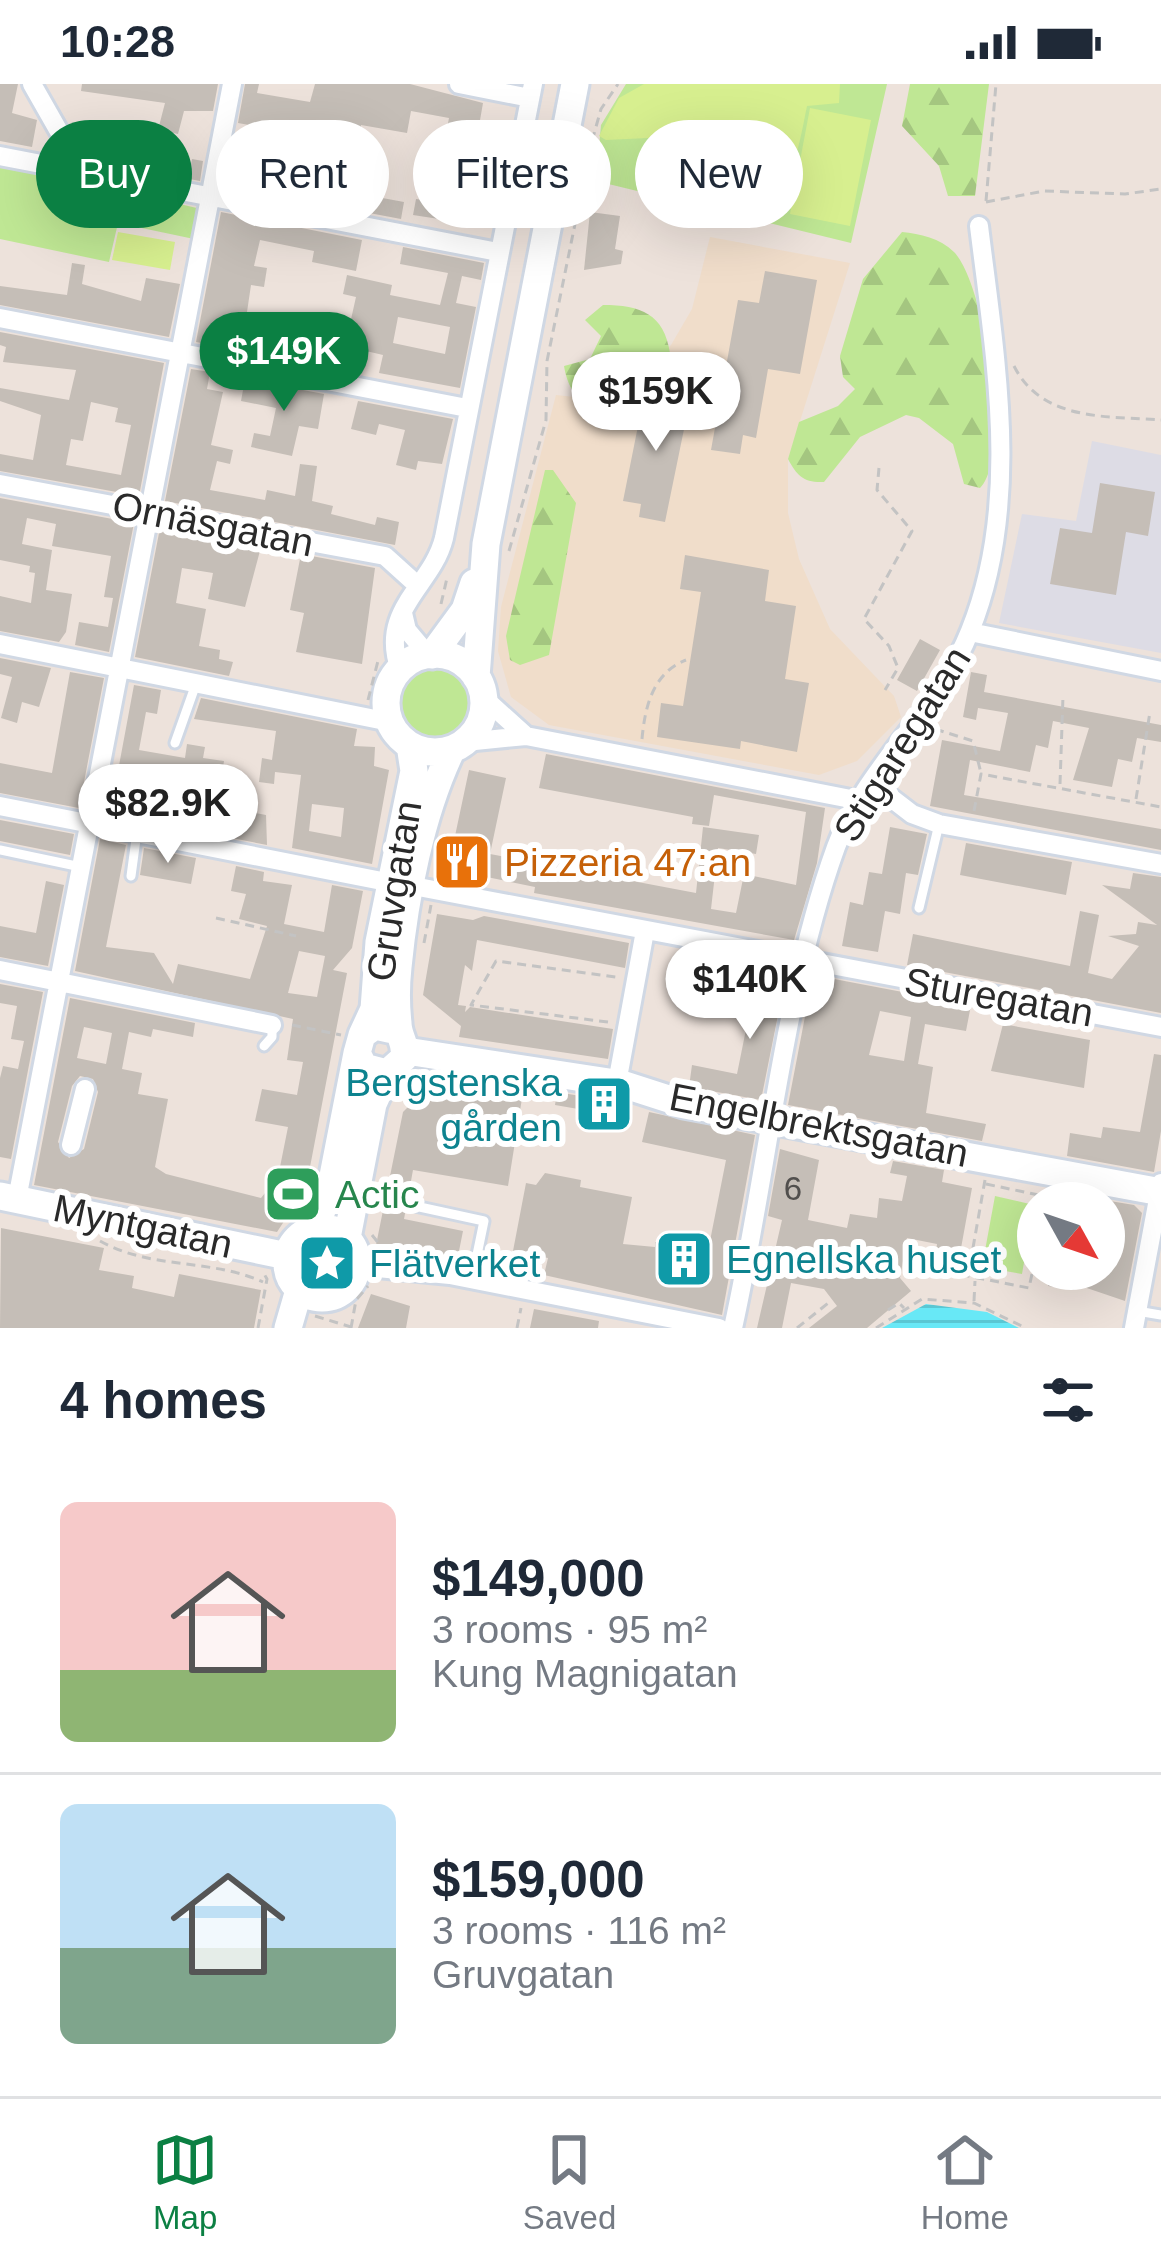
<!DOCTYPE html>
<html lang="en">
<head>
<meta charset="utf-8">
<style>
	:root { --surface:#fff; --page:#f2f2f3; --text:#1f2937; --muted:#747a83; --line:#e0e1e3; --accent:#0b8043 }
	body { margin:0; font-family:Helvetica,sans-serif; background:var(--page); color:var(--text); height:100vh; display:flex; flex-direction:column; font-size:45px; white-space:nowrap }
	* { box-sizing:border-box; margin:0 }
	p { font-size:39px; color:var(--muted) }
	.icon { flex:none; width:66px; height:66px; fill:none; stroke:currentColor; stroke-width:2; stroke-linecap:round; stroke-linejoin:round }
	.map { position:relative; height:1244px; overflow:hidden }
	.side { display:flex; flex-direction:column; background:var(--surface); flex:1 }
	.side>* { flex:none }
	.top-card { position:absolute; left:36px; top:36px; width:1089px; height:108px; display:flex; gap:24px }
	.needle { width:78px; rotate:130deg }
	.buttons { position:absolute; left:1017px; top:1098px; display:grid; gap:24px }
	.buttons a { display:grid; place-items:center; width:108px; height:108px; border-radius:50%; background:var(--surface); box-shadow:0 12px 48px #0002; font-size:60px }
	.price { position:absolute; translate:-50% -102px; padding:0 27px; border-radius:42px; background:#fff; color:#222; font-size:39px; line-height:78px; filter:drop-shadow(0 3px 6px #0008) }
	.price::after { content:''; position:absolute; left:50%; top:72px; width:36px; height:27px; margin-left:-18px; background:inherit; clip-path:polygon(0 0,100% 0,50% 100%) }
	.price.selected { background:var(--accent); color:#fff }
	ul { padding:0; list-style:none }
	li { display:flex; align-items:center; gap:36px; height:300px; padding:0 60px }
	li+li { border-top:3px solid var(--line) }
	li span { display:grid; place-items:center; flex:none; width:336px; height:240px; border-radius:18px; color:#555 }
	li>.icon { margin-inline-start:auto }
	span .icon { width:144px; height:144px; fill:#fffc; stroke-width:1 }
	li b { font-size:51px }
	h2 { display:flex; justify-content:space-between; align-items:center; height:144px; padding:0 60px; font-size:51px }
	.tag { padding:0 42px; border-radius:54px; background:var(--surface); box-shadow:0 12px 48px #0002; font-size:42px; line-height:108px }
	.tag.selected { background:var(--accent); color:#fff }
	.status { display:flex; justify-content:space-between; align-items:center; height:84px; padding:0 60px; background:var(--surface); direction:ltr }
	.status svg { height:33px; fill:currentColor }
	.tabs { display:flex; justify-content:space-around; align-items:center; height:168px; border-top:3px solid var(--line); background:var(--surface); font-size:33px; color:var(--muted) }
	.tabs a { display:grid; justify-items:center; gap:6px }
	.tabs .selected { color:var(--accent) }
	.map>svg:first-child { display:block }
</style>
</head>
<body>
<div class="status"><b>10:28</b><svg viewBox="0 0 49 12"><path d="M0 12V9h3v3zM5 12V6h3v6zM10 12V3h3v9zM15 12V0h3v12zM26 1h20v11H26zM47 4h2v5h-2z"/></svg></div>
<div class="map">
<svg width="1161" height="1244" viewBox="0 0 1161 1244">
	<defs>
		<pattern id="forest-firs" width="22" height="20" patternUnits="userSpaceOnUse" patternTransform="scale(3)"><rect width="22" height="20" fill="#bfe794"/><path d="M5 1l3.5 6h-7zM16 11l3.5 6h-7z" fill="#a4c680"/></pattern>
		<pattern id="water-rules" width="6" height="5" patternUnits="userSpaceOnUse" patternTransform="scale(3)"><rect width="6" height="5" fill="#68e8f6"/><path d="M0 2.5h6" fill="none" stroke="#5ac7d3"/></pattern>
	</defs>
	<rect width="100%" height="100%" fill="#ede2db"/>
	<path fill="#dddce5" d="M1092,357L1161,371V569L999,539L1022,430L1076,437Z"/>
	<path fill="#f0ddca" d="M710,153L850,179L788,375V429L799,475L830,545L894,612L901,633L857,677L819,691L549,641L511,613L498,567L501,523L556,311L584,314L633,298L671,261L692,225Z"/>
	<path fill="#bfe794" d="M626,0H887L851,159L596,97L601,41Z
		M0,78L201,125L194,155L118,139L109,178L0,155Z
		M398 618a38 38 0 1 1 76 0a38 38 0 1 1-76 0Z
		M995,1112L1034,1121L1022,1190L982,1183Z"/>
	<path fill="url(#forest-firs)" d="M910,0H989L975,112H948L939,82L902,42Z
		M902,148C920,150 940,154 954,168C985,200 1012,372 980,404L964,400L953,360L919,334L906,331L860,353L824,398C804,399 797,392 788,375L799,338L838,322L855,305L843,293L840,272L863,195Z
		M603,221C641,221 664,230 670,269L623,326L604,333C581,322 568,307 564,282L590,275L601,252L585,236Z
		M545,386H553L576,419L549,571L520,581L510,576L506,552Z"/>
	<path fill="#d7ef8f" d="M644,0H840L839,19L807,22C795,82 796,90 745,126L668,53L606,56L599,52L619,14Z
		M810,24L871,36L850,142L790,130Z
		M118,148L175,158L170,186L112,176Z"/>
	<path fill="url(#water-rules)" d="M926,1220L987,1228L1019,1244H882Z"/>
	<path fill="#c5beb7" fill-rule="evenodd" d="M0,0H18L12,29L37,36L32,63L0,57Z
		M82,0H218L213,27H184L178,50L158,46L165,19L81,7Z
		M245,0H259L257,9L310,18L315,0H410L483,19L479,42L510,47L491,143L413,131L416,115L476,123L480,94L439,86L449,34L411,27L407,49L361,41L359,54L283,47L238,39Z
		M133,61L159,66L157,78L190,85L192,75L203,77L200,97L100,78L103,65L125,70Z
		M233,68L242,70L239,84L321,99L322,92L380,98L377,113L404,118L401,135L226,102Z
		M221,128L362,156L356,187L312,178L314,167L260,156L254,182L267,184L264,203L251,201L247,228L282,233L277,271L196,258Z
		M590,128L620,132L615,165L623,167L621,180L584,186Z
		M403,163L484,179L481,196L462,192L456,219L476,223L460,304L379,289L383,271L345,262L356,213L343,210L347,191L392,201L390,211L440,221L448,189L400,180ZM398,233L450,243L445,270L393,259Z
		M72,179L85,181L82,200L141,217L146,194L180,200L169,253L0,221V202L67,211Z
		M765,187L817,196L800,290L768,285L756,354L743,351L740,370L711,366L738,216L759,219Z
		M0,248L164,279L139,412L0,387V370L33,376L41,331L0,317V304L69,316L76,286L3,278L6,263L0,261ZM91,318L118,324L115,338L131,341L121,391L66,381L71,355L83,357Z
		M316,251L341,255L336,282L311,280Z
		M191,285L210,288L207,305L223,308L211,361L233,366L230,380L217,377L210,406L265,416L267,406L295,412L300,380L317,382L312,417L333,422L331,430L375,441L377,433L399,438L395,461L165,417Z
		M245,295L324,310L318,345L299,342L292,372L251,363L254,349L270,352L276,324L241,317Z
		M645,307L690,316L665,438L639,433L641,420L623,417Z
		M358,317L453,335L442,380L418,377L416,386L396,381L405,346L379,340L376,351L351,345Z
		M1100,399L1155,408L1148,452L1126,448L1116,511L1050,500L1060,444L1092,449Z
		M0,414L134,439L109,568L75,561L79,538L108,543L113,514L104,513L111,472L52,462L56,440L27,434L22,460L52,466L46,506L72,510L66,548L59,558L0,547V512L31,519L35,489L29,488L30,482L0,476Z
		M160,444L261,463L245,523L208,515L213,489L182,484L176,519L206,525L199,562L220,566L219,575L233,578L229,592L135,573Z
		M301,470L375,484L362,580L296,568L304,529L290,526Z
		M685,471L769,486L765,517L796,522L785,595L809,599L797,668L741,657L740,665L657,653L661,619L683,622L701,508L680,505Z
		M920,555L940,566L917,607L897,596Z
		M0,574L51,584L39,623L22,618L17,639L1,634L12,593L0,590Z
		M70,588L104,594L79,724L0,709V679L52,689Z
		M971,588L987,591L984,608L1161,641V658L1137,654L1132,678L1118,675L1112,703L1073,696L1089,644L1053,637L1048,664L1036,661L1030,688L970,676L964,711L1161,745V766L930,722L942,656L1000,667L1008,629L978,624L976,636L963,633Z
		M134,601L161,606L157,630L146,628L139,666L185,674L187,660L205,663L203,674L224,677L217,722L266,731L267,761L110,730Z
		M201,614L357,645L354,662L375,663L374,682L389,686L372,780L292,764L301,691L275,688L274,700L259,698L262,674L272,676L276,647L194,635ZM312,720L344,724L341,753L309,747Z
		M546,670L825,724L817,779L794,856L534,809L535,803L448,785L469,686L506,694L490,770L696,809L703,743L759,751L756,770L718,764L711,825L736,829L744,790L796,801L806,728L714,711L709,742L692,740L693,733L539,704Z
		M0,736L74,750L70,771L0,757Z
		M890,743L927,750L918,791L906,789L900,830L885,827L878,868L842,862L850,818L863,821L869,788L882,790Z
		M100,755L126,761L106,863L154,869L173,900L178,880L250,895L267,842L239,835L246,810L231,807L236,782L264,788L263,797L292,801L284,840L324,848L332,801L363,807L352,864L333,886L347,889L306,1104L277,1148L34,1101L70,914L195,939L193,953L153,945L151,953L129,948L122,985L142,989L138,1010L168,1015L155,1083L166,1090L261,1114L278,1093L288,1043L255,1037L262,1005L297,1011L303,978L287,976L293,935L75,887ZM299,867L325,872L317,913L288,909ZM84,943L112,949L106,980L77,974ZM80,992L93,995L98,1008L84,1065L69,1074L58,1058L72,1002Z
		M966,759L1072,778L1066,811L960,791Z
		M144,764L196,774L191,800L140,791Z
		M1133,789L1161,793V929L907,881L913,850L1070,882L1080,827L1099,831L1088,889L1112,895L1139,862L1108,852L1136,850L1138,838L1157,841L1102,801L1130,805Z
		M46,797L64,801L48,882L0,873V842L36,849Z
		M437,830L473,836L484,832L629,859L625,884L477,856L472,887L465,881L458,921L466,922L465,928L470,923L613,945L608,975L459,953L461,942L423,911Z
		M759,881L787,886L761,1016L689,1003L692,981L737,990Z
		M813,891L971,921L966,947L925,940L918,980L933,983L926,1029L986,1040L982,1057L788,1021ZM880,927L911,933L904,977L869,971Z
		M0,900L43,908L11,1075L0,1073V994L3,982L18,985L24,957L11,955L17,922L0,919Z
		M1003,940L1090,956L1084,1004L991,987Z
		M1154,970L1161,971V1047L1154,1088L1067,1072L1070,1049L1101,1054L1103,1043L1140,1048Z
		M436,995L523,1008L508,1102L413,1086L404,1135L463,1147L457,1177L376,1161L403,1028Z
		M557,1008L621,1019L619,1032L555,1021Z
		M649,1028L755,1051L722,1231L544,1191L548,1174L513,1167L526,1099L536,1101L545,1089L581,1096L580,1103L632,1113L623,1160L655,1163V1158L708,1167L726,1076L642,1058Z
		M780,1065L819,1076L808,1136L847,1144L850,1130L877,1134L879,1114L902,1117L907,1092L890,1089L893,1077L944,1086L942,1098L972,1104L957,1186L934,1182L937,1160L907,1154L900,1194L911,1207L867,1244H809L837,1222L824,1205L791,1199L782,1244H757L782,1136L768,1132Z
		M1104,1116L1134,1121L1142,1129L1125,1217L1075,1200L1074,1206L1048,1202L1050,1185H1104Z
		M1,1144L104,1164L99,1186L134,1192L132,1204L174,1213L179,1190L261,1206L254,1244H0Z
		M371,1210L410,1222L406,1244H358Z
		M534,1225L599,1237L598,1244H530Z"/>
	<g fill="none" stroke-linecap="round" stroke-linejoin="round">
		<defs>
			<path id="lane" d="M473,80L481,81
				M175,659L197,597
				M0,766L81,783
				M131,792L137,748
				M919,824L939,740
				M264,962L272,953V941
				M415,1122L484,1137L472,1195
				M1137,1227L1161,1231"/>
			<path id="street" d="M32,0L82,88
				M459,0L530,14
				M0,72L498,168
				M0,234L467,324
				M0,400L385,472L416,500
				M403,529L407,546L428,571
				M970,548L1161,587
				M0,560L390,638
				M400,586C378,525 432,503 444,454L533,0
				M484,614L526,652
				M465,658L526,652L861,717
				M873,700L912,730L939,740L1161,780
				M0,722L392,799
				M413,802L1161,943
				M0,886L272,941
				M617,999L645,847
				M71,1061L85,1005
				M17,1115L232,0
				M357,1182L450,1191L719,1244
				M733,1244C767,1091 783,909 836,763C865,684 939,626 970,547C1022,419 995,273 979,142
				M1134,1244L1161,1099"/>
			<path id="secondary" d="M386 619a49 49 0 1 1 98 0a49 49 0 1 1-98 0Z
				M432,571L465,526L474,499
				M476,593L486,460L575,0
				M398,947L375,942L362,951L357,969L364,983L387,989L404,974C407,959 398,953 398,939C396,921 396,901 398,883C405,812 421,729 452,665
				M362,951L374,925L379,858L414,687L410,661
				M406,967L622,1000L684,1020L1161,1108
				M0,1112L287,1172
				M316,1144L332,1097L357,969
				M287 1179a35 35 0 1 1 70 0a35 35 0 1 1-70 0Z
				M347,1154L373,1020L387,989
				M288,1244L299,1206"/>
		</defs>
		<use href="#lane" stroke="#d0d8e4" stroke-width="15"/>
		<use href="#street" stroke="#d0d8e4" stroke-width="24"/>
		<use href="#secondary" stroke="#d0d8e4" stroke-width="33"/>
		<path stroke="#c3c3c3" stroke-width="3" stroke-dasharray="9 6" stroke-linecap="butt" d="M986,117L996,0
			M986,118L1044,107L1125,110L1161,105
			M1014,282C1042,338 1109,332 1161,336
			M879,384L877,406L912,447L864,535L889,562L898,584L885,606
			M509,467L546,336L547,277L592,57L601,25L618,0
			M441,520L447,494
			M368,616L379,573
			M935,645L973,657L981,689
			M642,655C645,622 653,589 686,576
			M1060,700L1063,612
			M1136,715L1150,628
			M974,727L981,690L1161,723
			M439,788L448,745
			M216,834L296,852
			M424,859L431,821
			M608,938L471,921L496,877L616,893
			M292,941L341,951
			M402,1014L422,989
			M985,1096L968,1192L1029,1204L1038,1161
			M986,1100L1048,1113L1046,1119
			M372,1151L384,1166
			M100,1157C152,1186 210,1174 263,1198
			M974,1217L975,1197
			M888,1226L899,1219L904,1224
			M315,1232L351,1243
			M258,1244L267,1195L263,1188
			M351,1244L356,1216L368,1202
			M517,1244L521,1224
			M797,1244L832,1216
			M876,1244L922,1215L974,1219L1026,1244"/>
		<use href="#lane" stroke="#fff" stroke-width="9"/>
		<use href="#street" stroke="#fff" stroke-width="18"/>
		<use href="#secondary" stroke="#fff" stroke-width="27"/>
	</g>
	<defs>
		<symbol id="restaurant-square" viewBox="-11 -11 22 22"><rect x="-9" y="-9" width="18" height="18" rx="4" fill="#e8710a" stroke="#fff"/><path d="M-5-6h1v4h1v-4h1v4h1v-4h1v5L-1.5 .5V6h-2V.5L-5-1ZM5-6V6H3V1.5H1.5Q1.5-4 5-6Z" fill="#fff"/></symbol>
		<symbol id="building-square" viewBox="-11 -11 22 22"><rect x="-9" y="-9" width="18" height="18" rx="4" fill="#0f9aa8" stroke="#fff"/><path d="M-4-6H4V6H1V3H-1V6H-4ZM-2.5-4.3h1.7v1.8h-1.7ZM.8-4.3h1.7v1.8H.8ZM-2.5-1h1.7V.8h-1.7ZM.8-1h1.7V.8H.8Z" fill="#fff"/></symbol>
		<symbol id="stadium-square" viewBox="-11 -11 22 22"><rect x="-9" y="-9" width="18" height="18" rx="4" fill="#2e9e5b" stroke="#fff"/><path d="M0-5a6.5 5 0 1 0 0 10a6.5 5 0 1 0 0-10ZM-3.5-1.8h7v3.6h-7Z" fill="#fff"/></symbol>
		<symbol id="sight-square" viewBox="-11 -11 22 22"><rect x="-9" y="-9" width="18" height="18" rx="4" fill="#0f9aa8" stroke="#fff"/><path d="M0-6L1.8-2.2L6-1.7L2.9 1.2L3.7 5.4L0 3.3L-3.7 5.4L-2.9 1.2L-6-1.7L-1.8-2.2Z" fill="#fff"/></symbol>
	</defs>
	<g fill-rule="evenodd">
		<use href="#restaurant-square" x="429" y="745" width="66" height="66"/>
		<use href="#building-square" x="571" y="987" width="66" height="66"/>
		<use href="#stadium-square" x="260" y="1077" width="66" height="66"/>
		<use href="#building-square" x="651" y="1142" width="66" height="66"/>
		<use href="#sight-square" x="294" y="1146" width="66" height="66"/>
	</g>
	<g text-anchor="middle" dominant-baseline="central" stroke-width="12" stroke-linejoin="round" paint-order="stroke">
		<g font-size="33" fill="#514f4d">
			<text x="793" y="1104">6</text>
		</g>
		<g font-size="39" fill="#2a2a2a" stroke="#fff">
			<text transform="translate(213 440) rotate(11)">Ornäsgatan</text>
			<text transform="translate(902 660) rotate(-58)">Stigaregatan</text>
			<text transform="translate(394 807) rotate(-81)">Gruvgatan</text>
			<text transform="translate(999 913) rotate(10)">Sturegatan</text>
			<text transform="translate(819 1041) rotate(11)">Engelbrektsgatan</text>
			<text transform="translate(143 1142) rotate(12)">Myntgatan</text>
		</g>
		<g font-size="39" fill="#c56008" stroke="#fff" text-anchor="start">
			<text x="504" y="778">Pizzeria 47:an</text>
		</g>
		<g font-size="39" fill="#0d838f" stroke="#fff" text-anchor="start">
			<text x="562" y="998" text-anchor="end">Bergstenska<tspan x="562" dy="45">gården</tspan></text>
			<text x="726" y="1175">Egnellska huset</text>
			<text x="369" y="1179">Flätverket</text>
		</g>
		<g font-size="39" fill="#27864d" stroke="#fff" text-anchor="start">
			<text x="335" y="1110">Actic</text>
		</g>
	</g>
</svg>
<div class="buttons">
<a><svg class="needle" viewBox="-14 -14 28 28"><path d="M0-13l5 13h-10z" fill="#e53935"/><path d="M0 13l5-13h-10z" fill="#747a83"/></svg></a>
</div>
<b class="price selected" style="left:284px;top:330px">$149K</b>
<b class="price" style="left:656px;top:370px">$159K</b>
<b class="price" style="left:168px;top:782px">$82.9K</b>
<b class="price" style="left:750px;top:958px">$140K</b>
<div class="top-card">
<a class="tag selected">Buy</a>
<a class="tag">Rent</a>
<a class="tag">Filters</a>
<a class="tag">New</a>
</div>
</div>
<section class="side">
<h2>4 homes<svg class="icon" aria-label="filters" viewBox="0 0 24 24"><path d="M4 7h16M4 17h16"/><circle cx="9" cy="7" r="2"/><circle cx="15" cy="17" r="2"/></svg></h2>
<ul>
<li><span style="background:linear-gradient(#f6c9c9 70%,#8fb573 0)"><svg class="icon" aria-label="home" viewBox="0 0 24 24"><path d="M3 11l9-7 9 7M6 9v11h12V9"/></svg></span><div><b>$149,000</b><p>3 rooms · 95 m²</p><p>Kung Magnigatan</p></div></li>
<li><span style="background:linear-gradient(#bfe0f5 60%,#7fa58c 0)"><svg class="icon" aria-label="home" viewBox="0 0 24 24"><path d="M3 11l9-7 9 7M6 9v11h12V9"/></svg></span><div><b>$159,000</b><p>3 rooms · 116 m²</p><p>Gruvgatan</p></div></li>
</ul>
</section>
<nav class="tabs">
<a class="selected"><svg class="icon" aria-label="map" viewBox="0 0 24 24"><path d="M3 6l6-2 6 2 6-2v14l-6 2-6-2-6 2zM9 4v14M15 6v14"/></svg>Map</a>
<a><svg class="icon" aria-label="saved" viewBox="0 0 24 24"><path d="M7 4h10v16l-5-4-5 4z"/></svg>Saved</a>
<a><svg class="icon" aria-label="home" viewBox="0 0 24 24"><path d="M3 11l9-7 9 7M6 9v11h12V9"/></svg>Home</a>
</nav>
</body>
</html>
